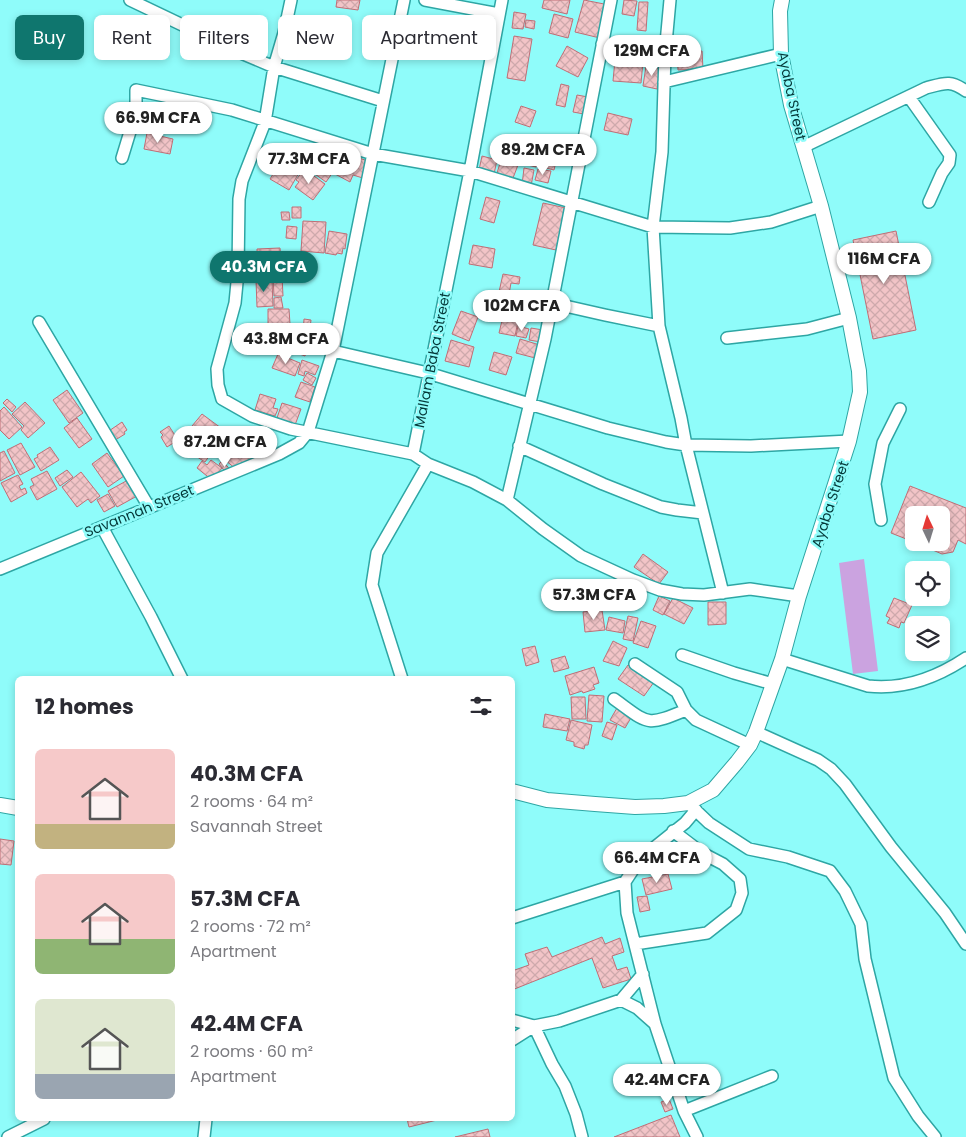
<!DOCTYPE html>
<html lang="en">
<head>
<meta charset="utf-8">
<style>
	:root { --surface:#fff; --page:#f7f7f7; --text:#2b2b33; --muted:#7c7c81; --accent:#0f766e }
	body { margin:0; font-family:Poppins,sans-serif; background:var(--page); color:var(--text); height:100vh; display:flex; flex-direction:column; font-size:19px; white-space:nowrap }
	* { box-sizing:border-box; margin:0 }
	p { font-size:16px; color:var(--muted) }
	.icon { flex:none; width:28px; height:28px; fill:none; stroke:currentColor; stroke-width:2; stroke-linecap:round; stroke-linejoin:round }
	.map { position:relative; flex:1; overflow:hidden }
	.panel { position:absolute; left:15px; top:676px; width:500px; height:445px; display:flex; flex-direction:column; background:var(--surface); border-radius:8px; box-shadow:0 2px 8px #0003 }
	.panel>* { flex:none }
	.guide { position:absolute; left:15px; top:15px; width:500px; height:45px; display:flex; gap:10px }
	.needle { width:32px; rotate:356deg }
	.controls { position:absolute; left:905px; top:506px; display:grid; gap:10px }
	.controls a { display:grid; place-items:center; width:45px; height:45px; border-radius:8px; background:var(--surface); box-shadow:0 2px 8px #0003; font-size:25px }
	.price { position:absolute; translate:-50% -42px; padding:0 11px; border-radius:18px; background:#fff; color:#222; font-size:16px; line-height:32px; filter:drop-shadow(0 1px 2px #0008) }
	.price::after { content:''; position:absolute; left:50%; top:30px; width:15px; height:11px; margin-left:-8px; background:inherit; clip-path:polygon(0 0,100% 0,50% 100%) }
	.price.active { background:var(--accent); color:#fff }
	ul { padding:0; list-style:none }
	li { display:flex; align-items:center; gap:15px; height:125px; padding:0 20px }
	li span { display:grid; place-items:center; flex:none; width:140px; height:100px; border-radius:8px; color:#555 }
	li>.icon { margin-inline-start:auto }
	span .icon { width:60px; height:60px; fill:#fffc; stroke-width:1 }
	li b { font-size:21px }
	h2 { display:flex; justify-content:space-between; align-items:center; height:60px; padding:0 20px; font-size:21px }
	.chip { padding:0 18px; border-radius:8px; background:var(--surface); box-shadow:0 2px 8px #0003; font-size:18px; line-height:45px }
	.chip.active { background:var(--accent); color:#fff }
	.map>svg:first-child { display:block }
</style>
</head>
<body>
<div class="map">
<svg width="966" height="1137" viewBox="0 0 966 1137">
	<defs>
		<pattern id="building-cross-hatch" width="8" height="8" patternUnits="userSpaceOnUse" patternTransform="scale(1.25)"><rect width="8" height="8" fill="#f2c4c7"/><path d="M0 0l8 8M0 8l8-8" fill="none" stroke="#cea9ac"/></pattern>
	</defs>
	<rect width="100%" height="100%" fill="#8ffcfa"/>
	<path fill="#cba3e0" d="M864,559L878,671L853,674L839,563Z"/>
	<path fill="url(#building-cross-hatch)" stroke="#be6e76" d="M337,0H360L358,10L336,7Z
		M544,0H570L567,14L542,8Z
		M584,0L609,5L600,38L575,32Z
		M624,0L637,1L634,16L622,14Z
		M639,2H648L646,31L637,30Z
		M514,12L526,14L523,29L512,28Z
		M554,14L573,19L568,38L549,33Z
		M526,20L535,21L534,29L525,27Z
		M514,36L532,39L525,81L507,78Z
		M567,46L588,58L578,77L556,66Z
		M702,51L703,69L678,70L677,53Z
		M615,60L643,62L641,83L613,81Z
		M646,66L661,69L657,89L643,86Z
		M561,84L569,86L565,107L556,105Z
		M577,95L588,97L584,114L573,112Z
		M521,106L536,111L530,127L515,122Z
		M608,113L632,119L628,135L604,130Z
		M147,133L173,139L170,154L144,149Z
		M523,147L539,150L536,167L519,163Z
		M542,149L558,153L554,170L538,166Z
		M341,152L371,162L366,179L353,175L350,182L335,174Z
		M284,155L303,166L289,190L270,179L275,171L272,170L276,163L279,164Z
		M482,156L497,160L494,174L479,170Z
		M316,157L319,158L317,161L322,165L324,162L335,169L326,182L308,169Z
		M501,160L518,165L513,178L497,173Z
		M524,168L534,170L531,186L522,185Z
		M538,169L551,171L548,183L535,180Z
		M307,171L325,184L313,200L295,187L299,182L296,180L302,172L305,174Z
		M486,197L500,201L494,223L480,219Z
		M543,203L566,208L556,250L533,245Z
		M292,207H301V218H292Z
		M281,212H289L290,220H282Z
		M303,221L326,222L324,253L301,251Z
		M287,226L297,227L296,239L286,238Z
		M329,231L347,234L345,249L343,248L342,254L337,253L336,255L325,253Z
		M896,231L916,330L873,339L853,240Z
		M473,245L495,249L492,268L469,264Z
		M280,248L282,275L258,276L257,249Z
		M503,274L520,277L519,284L511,283L509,294L499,292Z
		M282,276L283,296H274L273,277Z
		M272,279L273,306L257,307L256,280Z
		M281,297L283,308H274V298Z
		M506,304L521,307L515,336L499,333Z
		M268,309H289L290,324L268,325Z
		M461,311L478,317L469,341L452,334Z
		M304,319L311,320L309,336L303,335Z
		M296,325H301L302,335H297Z
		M518,326L529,329L526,338L516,336Z
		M531,328L543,330L541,342L529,340Z
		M300,335L311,339L305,356L294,352Z
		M520,339L543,346L539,359L516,353Z
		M451,340L474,347L469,367L445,361Z
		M494,352L512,357L506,375L489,370Z
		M278,354L300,363L295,376L272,368Z
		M302,360L319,366L315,375L305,371L304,376L298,374Z
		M307,373L316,378L312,385L303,380Z
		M301,382L315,387L310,402L295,397Z
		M67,390L83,413L69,423L53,400Z
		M260,394L276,399L273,408L278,409L275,416L255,410Z
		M7,399L16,407L12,412L3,403Z
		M25,402L45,423L28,438L21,430L24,426L12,414Z
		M282,403L301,409L295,425L277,418Z
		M4,407L22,427L9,439L0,430V411Z
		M202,414L221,428L212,440L192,426Z
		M77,418L92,439L79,448L64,428Z
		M122,422L127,430L124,432L125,434L112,442L106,433Z
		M169,426L178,440L167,447L161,437L163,435L160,432Z
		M222,428L234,436L228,445L231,448L223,458L208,448Z
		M253,432L269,443L261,454L248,445L251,440L249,439Z
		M195,441L212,452L205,462L188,451Z
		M21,443L35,467L20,475L7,450Z
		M242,445L256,459L236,469L225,460Z
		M50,447L59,460L41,471L34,459L38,457L37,455Z
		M4,451L15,473L0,481V453Z
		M107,453L124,476L108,487L92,464Z
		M211,460L222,468L212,480L197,468L202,461L207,465Z
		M222,461L232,471L227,474L219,464Z
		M67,470L73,477L60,486L55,478Z
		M47,471L57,489L37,500L30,487L34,485L31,479Z
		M81,472L100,496L91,503L88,499L77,507L62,487Z
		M18,475L23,484L19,486L21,490L25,488L27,493L11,502L1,483Z
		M128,480L137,496L117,507L108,491Z
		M910,486L966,508V544L958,540L953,552L942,554L914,542H941V515H914V542L891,533Z
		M108,494L115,506L104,512L97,500Z
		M643,554L668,572L659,584L634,567Z
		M659,596L670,601L663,615L653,610Z
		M673,598L693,608L684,624L664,614Z
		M894,598L912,605L904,623L901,622L899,628L887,623L890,618L886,616Z
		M708,602H726V624L708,625Z
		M602,610L605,630L585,632L583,612Z
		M628,616L638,618L633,641L623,639Z
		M609,617L625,621L623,633L606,630Z
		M641,621L656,626L648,648L633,643Z
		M613,641L627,648L619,666L603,661Z
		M535,646L539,662L526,666L522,649Z
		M565,656L569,668L554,672L551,660Z
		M628,665L654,682L644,696L618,679Z
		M594,667L599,683L593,685L595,689L583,693L582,691L570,695L565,676Z
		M589,695L604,696L602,722L587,721Z
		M571,697H585L586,719H572Z
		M617,708L632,716L625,728L610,720Z
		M545,714L570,719L567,731L543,727Z
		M571,720L592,725L588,745H585L584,749L574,746V742L566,740Z
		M607,722L617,725L612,740L602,736Z
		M0,839L14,841L11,865L0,864Z
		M668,874L672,889L646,895L642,879Z
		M647,896L650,910L640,912L637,897Z
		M602,937L605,944L620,938L624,952L612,956L617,970L627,967L631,979L603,988L592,958L512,990V971L529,965L525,954L547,947L552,957Z
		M669,1099L673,1109L665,1112L661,1102Z
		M671,1115L680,1137H614Z
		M407,1119H437V1120L409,1127Z
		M488,1129L490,1137H455Z"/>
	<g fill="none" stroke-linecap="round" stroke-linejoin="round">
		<defs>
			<path id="minor" d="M130,0L241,53L274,67L265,122L242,181L239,199L238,272L235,303L217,369L218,385L222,399L252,416L291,429L413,454L428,464L473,482L507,500L543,529L581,556L633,580L660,590L682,594L704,595L750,589L799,596
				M291,0L284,33L274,67L383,101
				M425,0L499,14
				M670,0L665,54L662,152L653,227L659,326L681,418L686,445L723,593
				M602,44L665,54
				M664,82L781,54
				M909,97L950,155L949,163L942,173L929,202
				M803,147L926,88C945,83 950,80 966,91
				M122,158L136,112V90L232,110L373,154L470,171L653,227L730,228L771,222L821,206
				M552,303L605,315L659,326
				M39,322L149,507
				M727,338L807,329L849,318
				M333,351L428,373L608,428L666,442L686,445L751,446L849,441
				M519,446L603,484L661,507L677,510L703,513
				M413,454L470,171L502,0
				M507,500L545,339L611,0
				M881,520L875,484L883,443L900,409
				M102,527L151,617L182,679
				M0,569L279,454L299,443L308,432L333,351L404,0
				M682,655L734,673L773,684
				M782,659L868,686C904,690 936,678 966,658
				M635,664L677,692L686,710L696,720L750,745
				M402,679L372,585L377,553L428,464
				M614,699C649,724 645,727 686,710
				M756,732L818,760L831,769L845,784L891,847L945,913L966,944
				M688,803L709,823L749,849L788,857L830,871L845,891L861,924L865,959L894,1078L918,1116L935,1137
				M696,810L685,823L640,859L625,882L627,913L655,1024L684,1111L697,1137
				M512,918L625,882
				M635,944L707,933L736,910L742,893L740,879L723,864L702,853L673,831
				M621,1000L643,974
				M512,1020L534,1026L552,1064L565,1086L576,1114L582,1137
				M512,1040L534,1026L559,1021L621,1000L637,1008L655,1024
				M684,1111L772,1076
				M8,1137L44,1119
				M204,1137L206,1119"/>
			<path id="major" d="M512,791L547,800L595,804L635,807L664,806L688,803L713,790L737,762L750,745L756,732L782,659L799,596L849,441L860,392L859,371L849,318L821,206L791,105L781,54L780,11L782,0
				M0,805L18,808"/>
		</defs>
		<use href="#minor" stroke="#2ea6a4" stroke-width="14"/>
		<use href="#major" stroke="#2ea6a4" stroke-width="16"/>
		<use href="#minor" stroke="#fff" stroke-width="11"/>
		<use href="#major" stroke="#fff" stroke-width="14"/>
	</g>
	<g text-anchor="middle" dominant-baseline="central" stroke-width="5" stroke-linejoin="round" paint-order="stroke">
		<g font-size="14" fill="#043838" stroke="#8ffcfa">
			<text transform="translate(792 96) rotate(78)">Ayaba Street</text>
			<text transform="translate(432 360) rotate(-79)">Mallam Baba Street</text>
			<text transform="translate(830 504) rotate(-72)">Ayaba Street</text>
			<text transform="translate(139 511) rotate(-22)">Savannah Street</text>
		</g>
	</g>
</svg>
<div class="controls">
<a><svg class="needle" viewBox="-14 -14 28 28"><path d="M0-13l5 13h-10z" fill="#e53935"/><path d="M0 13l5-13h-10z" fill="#7c7c81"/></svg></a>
<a><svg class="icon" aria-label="locate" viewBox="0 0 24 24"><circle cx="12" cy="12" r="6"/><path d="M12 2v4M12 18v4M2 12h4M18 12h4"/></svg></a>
<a><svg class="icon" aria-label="layers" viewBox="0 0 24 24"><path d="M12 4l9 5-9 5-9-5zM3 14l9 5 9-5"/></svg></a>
</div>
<b class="price" style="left:652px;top:77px">129M CFA</b>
<b class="price" style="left:158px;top:144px">66.9M CFA</b>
<b class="price" style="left:543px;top:176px">89.2M CFA</b>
<b class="price" style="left:309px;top:185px">77.3M CFA</b>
<b class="price" style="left:884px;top:285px">116M CFA</b>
<b class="price active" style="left:264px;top:293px">40.3M CFA</b>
<b class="price" style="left:522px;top:332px">102M CFA</b>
<b class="price" style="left:286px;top:365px">43.8M CFA</b>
<b class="price" style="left:225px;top:468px">87.2M CFA</b>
<b class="price" style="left:594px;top:621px">57.3M CFA</b>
<b class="price" style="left:657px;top:884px">66.4M CFA</b>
<b class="price" style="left:667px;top:1106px">42.4M CFA</b>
<div class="guide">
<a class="chip active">Buy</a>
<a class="chip">Rent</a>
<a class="chip">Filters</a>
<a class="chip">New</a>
<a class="chip">Apartment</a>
</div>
<section class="panel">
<h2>12 homes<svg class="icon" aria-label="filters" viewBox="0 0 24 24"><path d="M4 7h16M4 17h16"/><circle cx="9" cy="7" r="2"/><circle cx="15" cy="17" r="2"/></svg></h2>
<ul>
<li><span style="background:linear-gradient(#f6c9c9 75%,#c2b280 0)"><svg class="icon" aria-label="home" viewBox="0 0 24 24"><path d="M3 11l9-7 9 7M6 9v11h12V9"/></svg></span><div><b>40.3M CFA</b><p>2 rooms · 64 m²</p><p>Savannah Street</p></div></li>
<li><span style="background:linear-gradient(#f6c9c9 65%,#8fb573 0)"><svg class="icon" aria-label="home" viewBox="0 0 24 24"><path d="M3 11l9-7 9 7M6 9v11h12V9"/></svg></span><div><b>57.3M CFA</b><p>2 rooms · 72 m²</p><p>Apartment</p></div></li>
<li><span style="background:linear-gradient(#dfe7d0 75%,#9aa5b1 0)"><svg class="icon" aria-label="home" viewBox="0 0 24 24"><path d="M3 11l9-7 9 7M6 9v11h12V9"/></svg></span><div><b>42.4M CFA</b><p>2 rooms · 60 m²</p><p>Apartment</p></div></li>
</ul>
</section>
</div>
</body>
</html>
